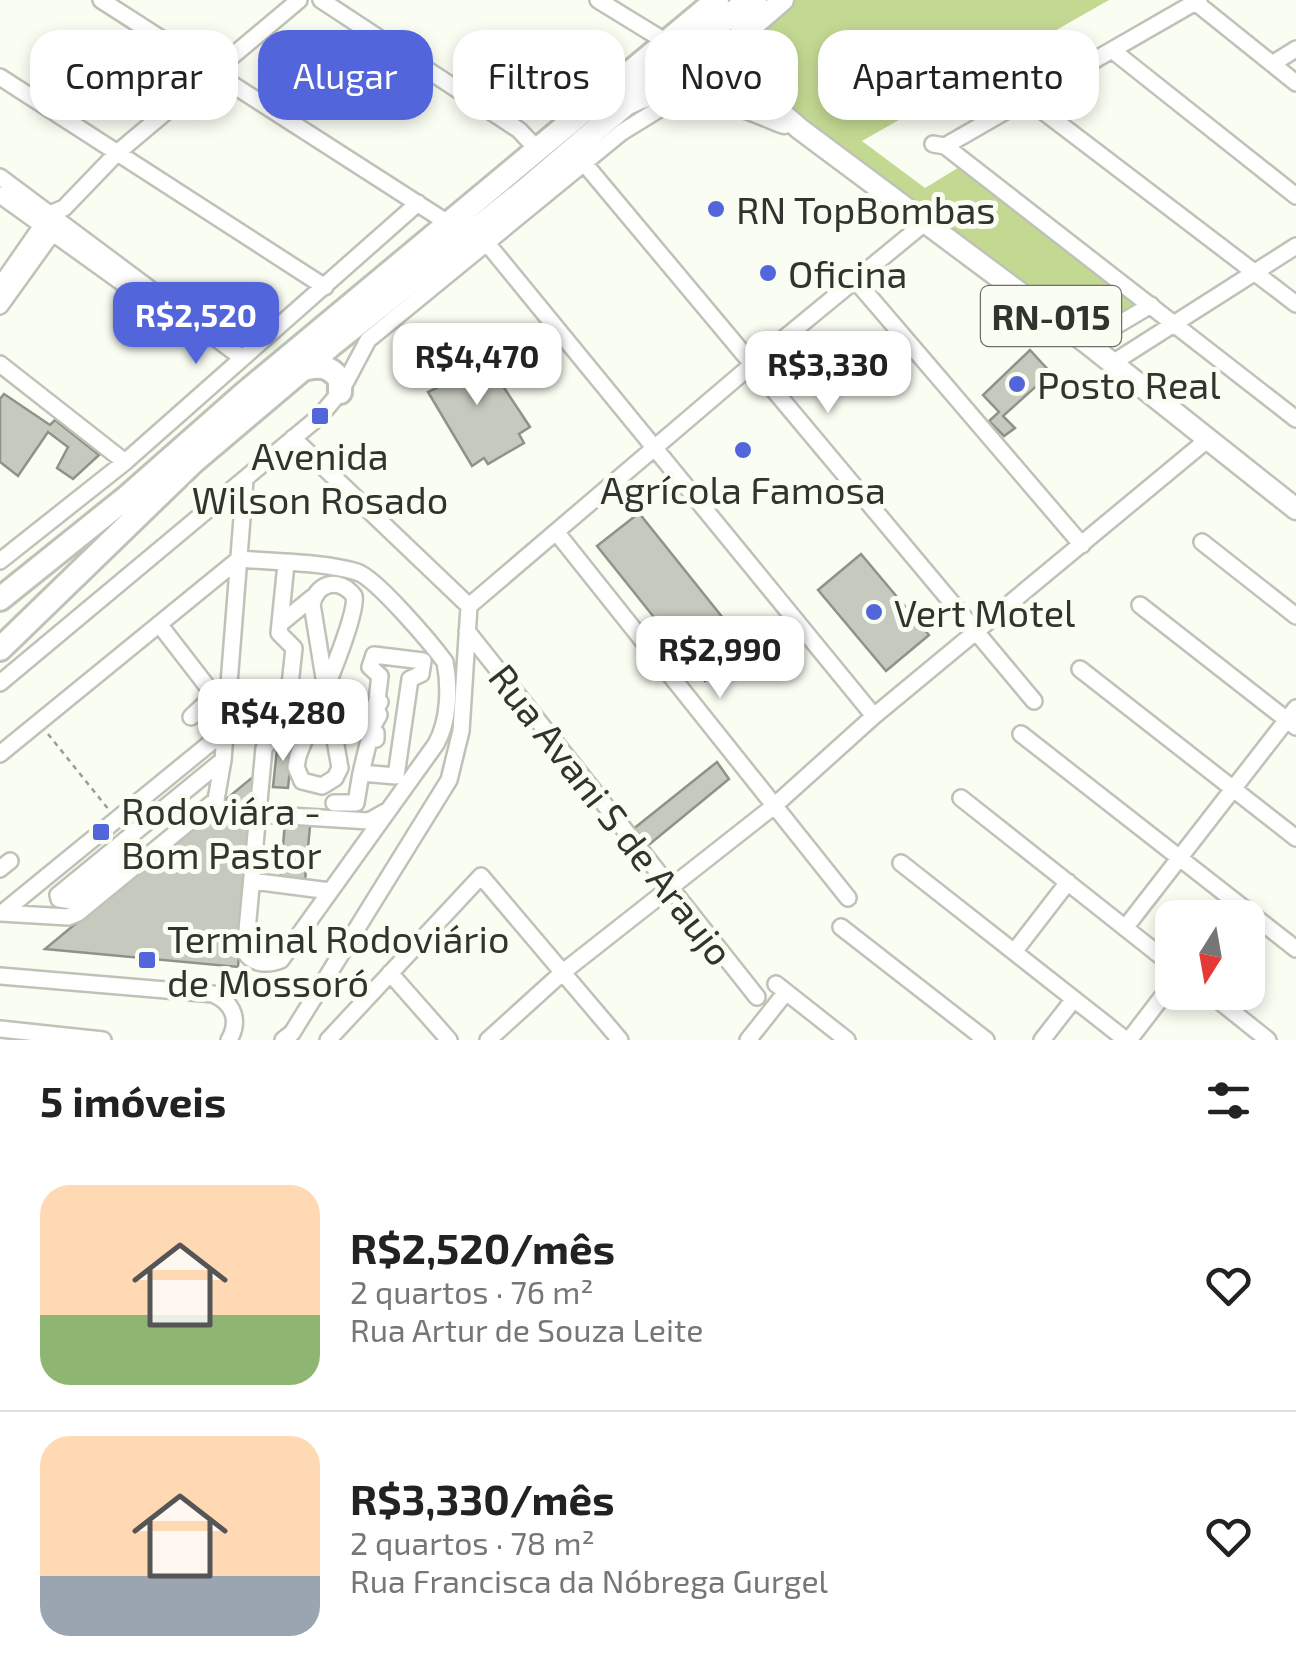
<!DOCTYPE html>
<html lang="pt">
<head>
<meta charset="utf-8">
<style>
	:root { --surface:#fff; --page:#f2f2f2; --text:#222; --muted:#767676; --line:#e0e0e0; --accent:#5365da }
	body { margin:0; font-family:"Exo 2",sans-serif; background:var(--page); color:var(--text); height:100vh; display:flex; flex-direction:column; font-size:38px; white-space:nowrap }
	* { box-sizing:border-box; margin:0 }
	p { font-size:32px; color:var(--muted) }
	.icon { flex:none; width:55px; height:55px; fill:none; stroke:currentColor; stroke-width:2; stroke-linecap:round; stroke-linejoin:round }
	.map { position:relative; height:1040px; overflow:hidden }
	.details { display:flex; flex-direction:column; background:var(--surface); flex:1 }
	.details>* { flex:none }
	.banner { position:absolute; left:30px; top:30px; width:1238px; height:90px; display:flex; gap:20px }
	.needle { width:65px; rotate:191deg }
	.fabs { position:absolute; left:1155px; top:900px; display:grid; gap:20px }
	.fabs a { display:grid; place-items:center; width:110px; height:110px; border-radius:20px; background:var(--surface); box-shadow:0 5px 15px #0003; font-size:50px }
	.price { position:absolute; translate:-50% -85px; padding:0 22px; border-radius:20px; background:#fff; color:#222; font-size:32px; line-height:65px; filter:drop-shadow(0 2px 5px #0008) }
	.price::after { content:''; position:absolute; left:50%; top:60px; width:30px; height:22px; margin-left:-15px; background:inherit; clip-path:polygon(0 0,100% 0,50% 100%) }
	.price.on { background:var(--accent); color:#fff }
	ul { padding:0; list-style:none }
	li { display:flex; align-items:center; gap:30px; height:250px; padding:0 40px }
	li+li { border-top:2px solid var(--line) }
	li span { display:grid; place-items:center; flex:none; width:280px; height:200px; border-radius:30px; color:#555 }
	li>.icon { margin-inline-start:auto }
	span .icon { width:120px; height:120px; fill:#fffc; stroke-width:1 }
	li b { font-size:42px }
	h2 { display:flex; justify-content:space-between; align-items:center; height:120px; padding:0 40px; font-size:42px }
	.tag { padding:0 35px; border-radius:30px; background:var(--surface); box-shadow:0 5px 15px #0003; font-size:35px; line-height:90px }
	.tag.on { background:var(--accent); color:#fff }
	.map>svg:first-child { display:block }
</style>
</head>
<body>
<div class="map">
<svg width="1296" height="1040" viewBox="0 0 1296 1040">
	<rect width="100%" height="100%" fill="#f9fdf2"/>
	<path fill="#c3d992" d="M794,0H1109L862,141L925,188L961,166L1138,304L1089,333L773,95L750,53L756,34Z"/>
	<path fill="#c5c9be" stroke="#8e9288" stroke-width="2.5" d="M464,346L476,363L483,356L530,427L519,434L524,443L488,464L484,458L472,466L428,392L443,385L432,368Z
		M1030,350L1051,373L1003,416L1015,428L1004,436L989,421L999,412L983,395Z
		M4,394L50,425L55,420L99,455L73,479L57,468L68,447L48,432L18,476L0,462V399Z
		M639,513L747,648L705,681L597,546Z
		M861,554L929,635L886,671L818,590Z
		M278,739L293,741L288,788L273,787Z
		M717,762L729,779L645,848L632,830Z
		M254,776L238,967L45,949L150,862Z
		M285,823L310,826L305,881L280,879Z"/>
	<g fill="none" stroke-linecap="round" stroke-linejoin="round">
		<defs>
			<path id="minor" d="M101,0L451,225
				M321,0L519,130L539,151
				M598,0L668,43
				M1195,2L1296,83
				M1112,50L1296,196
				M1272,64L1296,49
				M0,77L325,287
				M1027,99L1296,304
				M933,144L945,146L1296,419
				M945,146L1199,0
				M584,163L1034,701
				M0,177L241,357
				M0,195L167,315
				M486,242L874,716
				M856,281L1082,545
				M0,286L50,214L64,208L117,153L299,0
				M0,306L56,228
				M1087,343L1151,305
				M0,364L125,462
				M1111,364L1296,246
				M293,438L469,606
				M557,533L848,898
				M1202,542L1296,616
				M0,561L125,462L418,203
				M1140,605L1296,727
				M469,606L754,363L927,221
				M159,624L210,690L208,701L191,717
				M280,624L313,597
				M467,631L757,997
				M1080,669L1296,838
				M0,683L320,416L341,391L368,340L622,132L682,95
				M325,684L312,604C318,581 340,578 354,596C359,617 308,729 298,756L296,767L302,781L322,786L335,778L340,768L325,684
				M375,719L372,714L377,700L380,702L376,708L379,715L370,731L376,733V739L369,740L361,773L396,776L410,679L421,674L423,661L374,655L370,667L380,676L377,700
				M1021,734L1296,949
				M0,754L239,559C272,562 326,562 357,572C376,578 431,643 445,662C450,687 449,721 436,744L281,960C268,965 253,965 245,952L264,748L286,722L294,648L279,633L286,564
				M961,798L1172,965
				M334,803H356L361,773
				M257,814L369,821L385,812
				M115,848L118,861L72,901L59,899L58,895L223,760
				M901,863L1126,1040
				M0,869L10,861
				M252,881L330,891
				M0,913L68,917L78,913L216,800L223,760L245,480
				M2,913L225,731
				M841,927L986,1040
				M1125,928L1296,708
				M1014,952L1068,882
				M390,973L449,1040
				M0,976L213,994C234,1003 240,1021 229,1040
				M776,984L847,1040
				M1208,992L1268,1040
				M0,1029L103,1040
				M283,1040L292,1033L449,780L461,731L469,606
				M328,1040L481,876L620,1040
				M488,1040L563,972L774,806L874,716L1207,440
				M748,1040L786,992
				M1042,1040L1074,999
				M1129,1040L1172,984"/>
			<path id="major" d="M783,0L747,31L739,46C748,87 770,103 800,129L1087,343L1296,509
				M630,103C681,77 736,104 784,123"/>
			<path id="highway" d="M739,46L743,26L755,0
				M303,369C318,365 330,365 340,380V392
				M0,599L127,497L245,393L717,0
				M0,649L193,462L330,346L524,191L748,0"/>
		</defs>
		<use href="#minor" stroke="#bec2b7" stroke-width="20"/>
		<use href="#major" stroke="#bec2b7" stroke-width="25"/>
		<use href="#highway" stroke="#bec2b7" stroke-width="28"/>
		<path stroke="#9a9d95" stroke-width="2.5" stroke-dasharray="5 5" stroke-linecap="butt" d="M48,734L109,810"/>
		<use href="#minor" stroke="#fff" stroke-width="15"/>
		<use href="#major" stroke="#fff" stroke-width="20"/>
		<use href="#highway" stroke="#fff" stroke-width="22"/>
	</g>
	<g fill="#5365da" stroke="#f9fdf2" stroke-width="4">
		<circle cx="716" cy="209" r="10"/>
		<circle cx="768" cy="273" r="10"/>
		<circle cx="1017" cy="384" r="10"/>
		<rect x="310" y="406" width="20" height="20" rx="5"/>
		<circle cx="743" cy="450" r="10"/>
		<circle cx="874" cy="612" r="10"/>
		<rect x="91" y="822" width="20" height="20" rx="5"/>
		<rect x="137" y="950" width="20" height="20" rx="5"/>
	</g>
	<g text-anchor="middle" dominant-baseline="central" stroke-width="10" stroke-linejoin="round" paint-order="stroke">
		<rect fill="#f9fdf2" stroke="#6d706a" stroke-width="2.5" x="981" y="286" width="140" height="60" rx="8"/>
		<g font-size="35" font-weight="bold" fill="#31332f">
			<text x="1051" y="316">RN-015</text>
		</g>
		<g font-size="38" fill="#31332f" stroke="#f9fdf2" text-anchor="start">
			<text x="736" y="209">RN TopBombas</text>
			<text x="788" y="273">Oficina</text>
			<text x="1037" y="384">Posto Real</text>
			<text x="320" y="455" text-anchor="middle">Avenida<tspan x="320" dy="44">Wilson Rosado</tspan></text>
			<text x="743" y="489" text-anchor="middle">Agrícola Famosa</text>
			<text x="894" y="612">Vert Motel</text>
			<text x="121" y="810">Rodoviára -<tspan x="121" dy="44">Bom Pastor</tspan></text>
			<text x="167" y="938">Terminal Rodoviário<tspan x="167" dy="44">de Mossoró</tspan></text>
		</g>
		<g font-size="38" fill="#31332f" stroke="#f9fdf2">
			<text transform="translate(612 814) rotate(52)">Rua Avani S de Araujo</text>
		</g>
	</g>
</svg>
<div class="fabs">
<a><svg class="needle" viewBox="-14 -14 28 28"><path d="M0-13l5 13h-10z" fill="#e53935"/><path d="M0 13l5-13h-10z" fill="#767676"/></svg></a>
</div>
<b class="price on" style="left:196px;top:367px">R$2,520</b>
<b class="price" style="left:477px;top:408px">R$4,470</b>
<b class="price" style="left:828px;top:416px">R$3,330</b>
<b class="price" style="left:720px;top:701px">R$2,990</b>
<b class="price" style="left:283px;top:764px">R$4,280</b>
<div class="banner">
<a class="tag">Comprar</a>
<a class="tag on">Alugar</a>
<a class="tag">Filtros</a>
<a class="tag">Novo</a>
<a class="tag">Apartamento</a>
</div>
</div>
<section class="details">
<h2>5 imóveis<svg class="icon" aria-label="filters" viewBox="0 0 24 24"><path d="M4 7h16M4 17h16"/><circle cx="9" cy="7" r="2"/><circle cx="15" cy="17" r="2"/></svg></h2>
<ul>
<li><span style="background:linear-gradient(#ffd9b3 65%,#8fb573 0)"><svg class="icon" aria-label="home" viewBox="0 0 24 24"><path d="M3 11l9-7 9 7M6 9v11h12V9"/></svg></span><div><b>R$2,520/mês</b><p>2 quartos · 76 m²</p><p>Rua Artur de Souza Leite</p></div><svg class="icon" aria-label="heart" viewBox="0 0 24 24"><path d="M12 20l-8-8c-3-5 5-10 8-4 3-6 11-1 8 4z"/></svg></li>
<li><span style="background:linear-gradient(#ffd9b3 70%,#9aa5b1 0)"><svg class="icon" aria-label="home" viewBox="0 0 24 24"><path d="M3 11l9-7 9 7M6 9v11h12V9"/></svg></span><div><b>R$3,330/mês</b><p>2 quartos · 78 m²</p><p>Rua Francisca da Nóbrega Gurgel</p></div><svg class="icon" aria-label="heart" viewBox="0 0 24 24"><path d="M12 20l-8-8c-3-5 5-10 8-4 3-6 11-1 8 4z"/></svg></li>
</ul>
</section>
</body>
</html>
